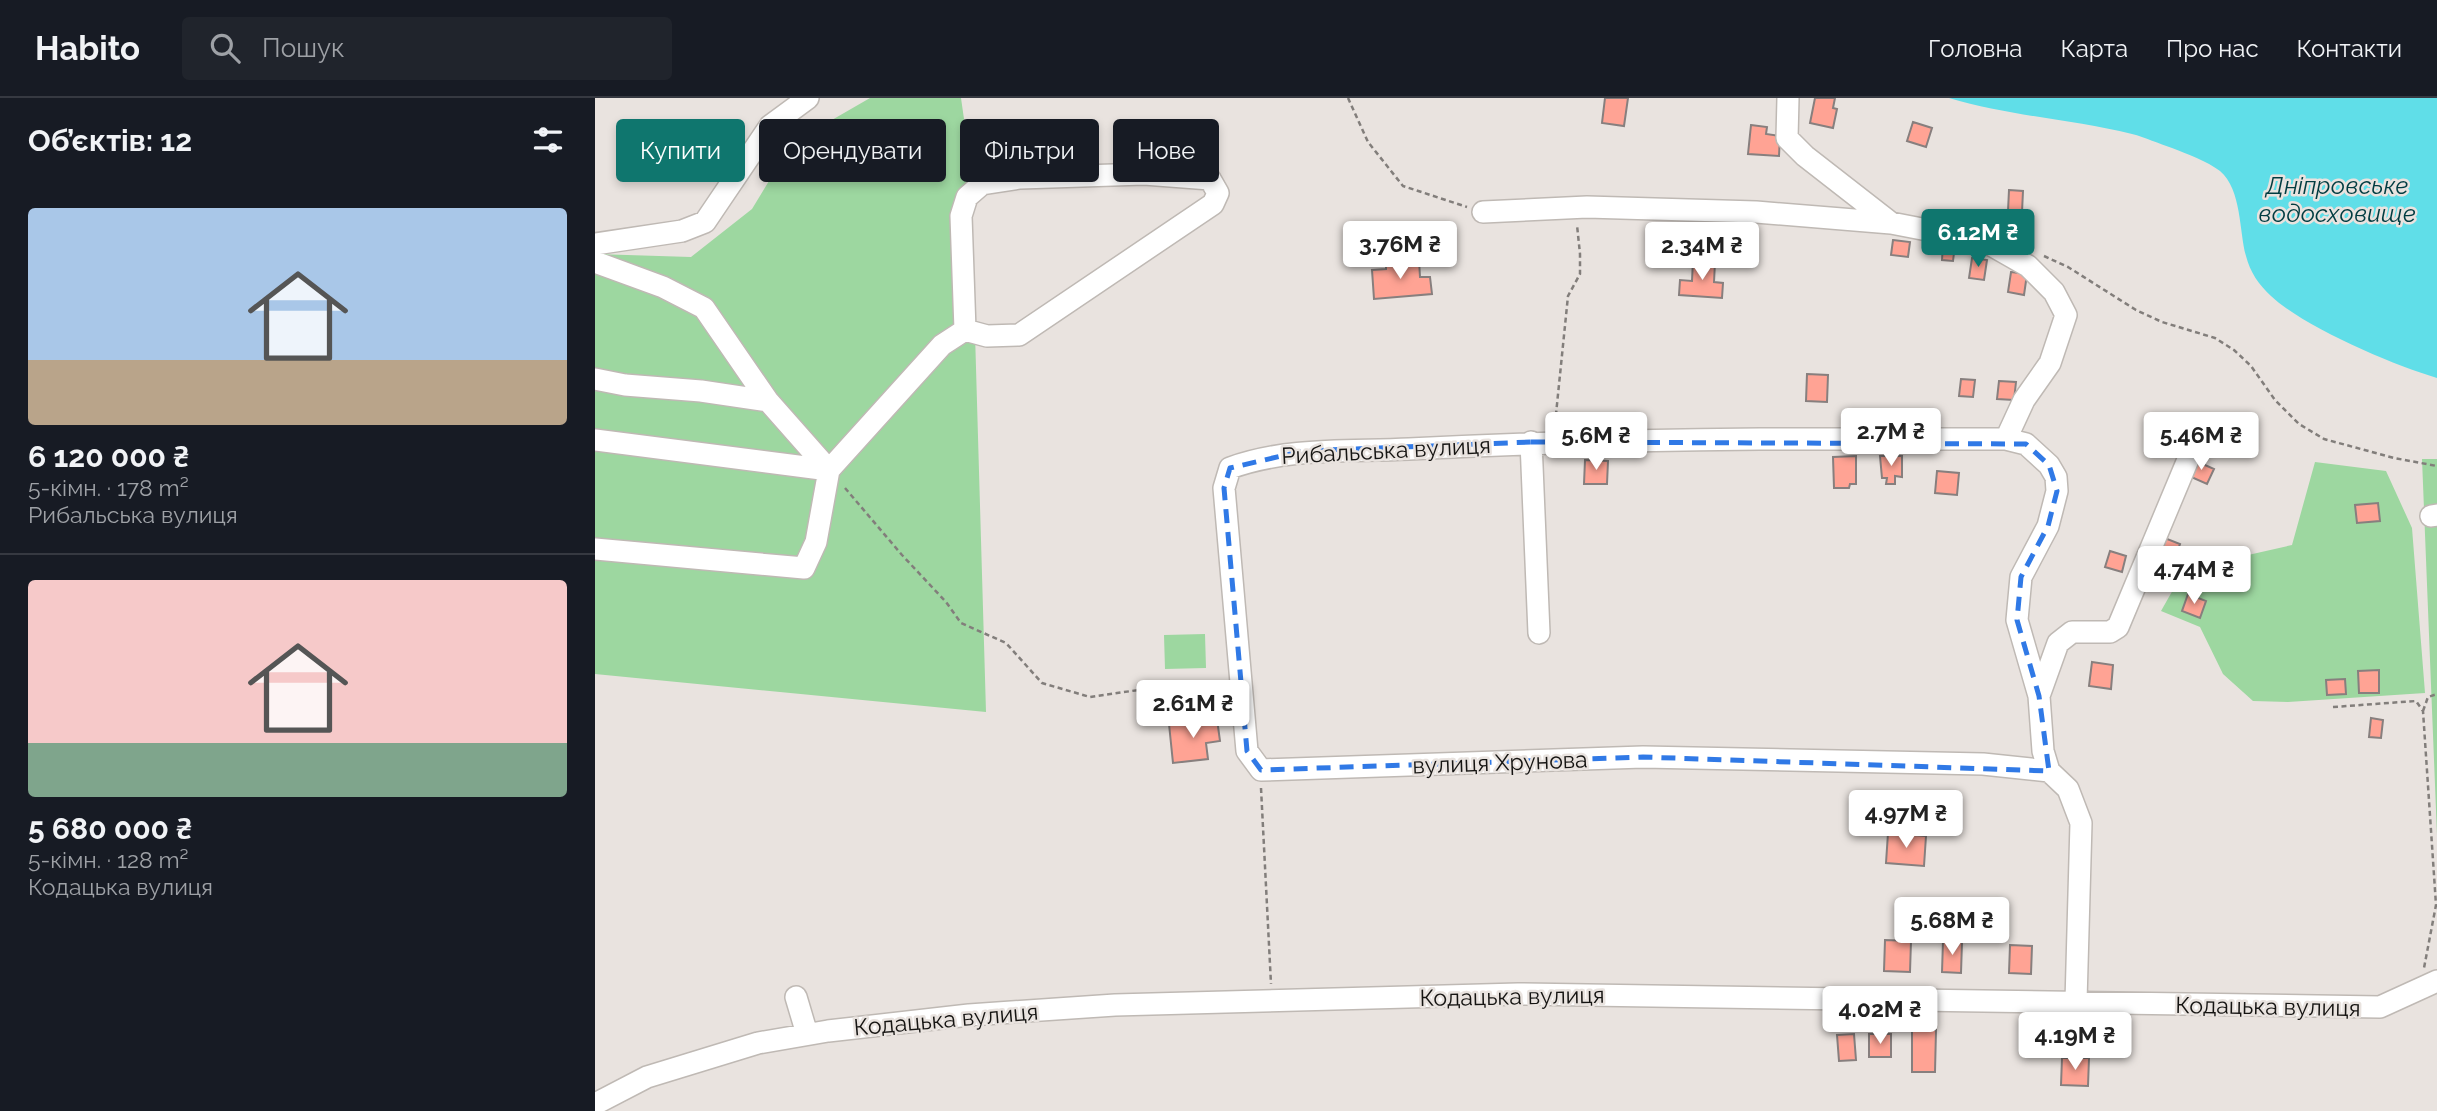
<!DOCTYPE html>
<html lang="uk">
<head>
<meta charset="utf-8">
<style>
	:root { --surface:#171b24; --page:#20242c; --text:#f1f3f6; --muted:#9ea1a6; --line:#363941; --accent:#0f766e }
	body { margin:0; font-family:Raleway,sans-serif; background:var(--page); color:var(--text); height:100vh; display:flex; flex-direction:column; font-size:26px; white-space:nowrap }
	* { box-sizing:border-box; margin:0 }
	p { font-size:23px; color:var(--muted) }
	.icon { flex:none; width:38px; height:38px; fill:none; stroke:currentColor; stroke-width:2; stroke-linecap:round; stroke-linejoin:round }
	.map { position:relative; flex:1; overflow:hidden }
	.sheet { display:flex; flex-direction:column; background:var(--surface); width:595px }
	.sheet>* { flex:none }
	.hud { position:absolute; left:21px; top:21px; width:665px; height:63px; display:flex; gap:14px }
	.price { position:absolute; translate:-50% -60px; padding:0 16px; border-radius:7px; background:#fff; color:#222; font-size:23px; line-height:46px; filter:drop-shadow(0 2px 4px #0008) }
	.price::after { content:''; position:absolute; left:50%; top:42px; width:21px; height:16px; margin-left:-10px; background:inherit; clip-path:polygon(0 0,100% 0,50% 100%) }
	.price.on { background:var(--accent); color:#fff }
	ul { padding:0; list-style:none }
	li { display:grid; align-content:center; gap:14px; height:371px; padding:0 28px }
	li+li { border-top:2px solid var(--line) }
	li span { display:grid; place-items:center; height:217px; border-radius:7px; color:#555 }
	li>.icon { margin-inline-start:auto }
	span .icon { width:126px; height:126px; fill:#fffc; stroke-width:1 }
	li b { font-size:30px }
	h2 { display:flex; justify-content:space-between; align-items:center; height:84px; padding:0 28px; font-size:30px }
	.pill { padding:0 24px; border-radius:7px; background:var(--surface); box-shadow:0 4px 10px #0003; font-size:24px; line-height:63px }
	.pill.on { background:var(--accent); color:#fff }
	header { display:flex; align-items:center; gap:42px; box-sizing:border-box; height:98px; padding:0 35px; background:var(--surface); border-bottom:2px solid var(--line) }
	header strong { font-size:33px }
	nav { display:flex; gap:38px; margin-inline-start:auto; font-size:24px }
	.search { width:490px; height:63px; background:var(--page); display:flex; align-items:center; gap:18px; box-sizing:border-box; padding:0 24px; border-radius:7px; color:var(--muted); font-size:26px }
	main { display:flex; flex:1; min-height:0 }
	.map>svg:first-child { display:block }
</style>
</head>
<body>
<header>
<strong>Habito</strong>
<div class="search"><svg class="icon" aria-label="search" viewBox="0 0 24 24"><circle cx="10" cy="10" r="6"/><path d="M15 15l6 6"/></svg>Пошук</div>
<nav><a>Головна</a><a>Карта</a><a>Про нас</a><a>Контакти</a></nav>
</header>
<main>
<section class="sheet">
<h2>Об’єктів: 12<svg class="icon" aria-label="filters" viewBox="0 0 24 24"><path d="M4 7h16M4 17h16"/><circle cx="9" cy="7" r="2"/><circle cx="15" cy="17" r="2"/></svg></h2>
<ul>
<li><span style="background:linear-gradient(#a9c7e8 70%,#b9a48a 0)"><svg class="icon" aria-label="home" viewBox="0 0 24 24"><path d="M3 11l9-7 9 7M6 9v11h12V9"/></svg></span><div><b>6 120 000 ₴</b><p>5-кімн. · 178 m²</p><p>Рибальська вулиця</p></div></li>
<li><span style="background:linear-gradient(#f6c9c9 75%,#7fa58c 0)"><svg class="icon" aria-label="home" viewBox="0 0 24 24"><path d="M3 11l9-7 9 7M6 9v11h12V9"/></svg></span><div><b>5 680 000 ₴</b><p>5-кімн. · 128 m²</p><p>Кодацька вулиця</p></div></li>
</ul>
</section>
<div class="map">
<svg width="1842" height="1013" viewBox="0 0 1842 1013">
	<rect width="100%" height="100%" fill="#e9e3df"/>
	<path fill="#9dd7a0" d="M275,0H366L375,63L391,614L0,576V156L96,159L157,111L197,45Z
		M1827,361H1842V737Z
		M1720,364L1791,373L1817,430L1830,595L1693,604L1658,603L1628,576L1605,529L1566,513L1587,476L1631,462L1697,447Z
		M610,536L611,570L570,571L569,537Z"/>
	<path fill="#60dee8" d="M1354,0H1842V280C1798,267 1709,229 1676,198C1664,187 1655,174 1651,158C1644,133 1647,92 1625,73C1612,63 1592,56 1577,50C1564,46 1550,39 1537,36C1476,21 1414,18 1354,0Z"/>
	<path fill="#ffa394" stroke="#877f7e" stroke-width="2" d="M1010,0H1033L1029,28L1007,25Z
		M1220,0H1240L1238,10L1242,11L1238,30L1215,25Z
		M1318,24L1337,30L1331,49L1312,43Z
		M1156,27L1172,29L1171,36L1185,38L1184,58L1153,56Z
		M1414,92L1428,93L1427,114L1413,113Z
		M1298,142L1315,144L1313,159L1296,157Z
		M1348,146L1360,147L1358,163L1347,162Z
		M1377,160L1392,162L1389,182L1374,180Z
		M824,162L825,179H835L837,196L779,201L777,172L791,171V165Z
		M1098,162L1120,164L1119,184L1128,185L1127,200L1084,197L1085,182L1097,183Z
		M1416,174L1432,176L1429,197L1413,194Z
		M1212,276L1233,277L1232,304L1211,303Z
		M1366,281L1380,282L1378,299L1364,298Z
		M1404,283L1421,284L1419,302L1402,301Z
		M1573,336L1586,340L1581,357L1568,353Z
		M1261,358V386H1255L1254,390H1239L1238,359Z
		M1285,358H1307V379L1300,378V386H1291L1292,380H1287Z
		M990,362L1013,363L1012,386H989Z
		M1601,363L1619,371L1612,386L1594,378Z
		M1342,373L1364,375L1362,397L1340,395Z
		M1783,405L1785,423L1762,425L1760,407Z
		M1567,439L1585,446L1579,462L1561,455Z
		M1515,453L1531,458L1527,474L1510,469Z
		M1593,496L1611,503L1605,520L1587,513Z
		M1497,564L1518,567L1516,591L1494,588Z
		M1784,572V595H1764L1763,573Z
		M1750,581L1751,596L1732,597L1731,582Z
		M1776,620L1788,622L1786,640L1774,639Z
		M622,621L625,643L611,645L613,661L578,665L574,626Z
		M1293,735L1331,738L1329,768L1291,765Z
		M1290,842L1316,843L1315,874L1289,873Z
		M1348,843L1367,844L1366,875L1347,874Z
		M1415,847L1437,848L1436,876L1414,875Z
		M1317,932H1341L1340,974H1317Z
		M1259,936L1261,962L1244,963L1242,937Z
		M1274,936H1296V959H1274Z
		M1467,960H1494L1493,988L1466,987Z"/>
	<g fill="none" stroke-linecap="round" stroke-linejoin="round">
		<defs>
			<path id="minor" d="M1193,0L1192,40L1210,58L1296,125
				M888,114L992,109L1161,114L1296,125L1389,143L1433,168L1459,194L1471,217L1455,265L1429,302L1411,341
				M0,146L87,133L110,124L175,28L213,0
				M0,164L68,189L109,210L173,303L234,372
				M0,281L30,287L106,293L173,303
				M1165,341H1411L1431,346L1454,367L1461,379L1462,393L1453,428L1426,479L1422,522L1444,598L1448,653L1454,673L1388,666L1048,659L666,672L652,653L629,390L635,370C693,349 753,354 814,351C931,345 1048,342 1165,341Z
				M0,342L234,372
				M936,344L944,535
				M1836,418L1842,417
				M0,451L209,470L221,444L234,372L347,247L370,232L392,238L424,237L618,106L623,95L615,81L549,76L425,80L387,86L372,99L366,118L370,232
				M1444,598L1463,545L1477,534H1515L1523,529L1597,352
				M1454,673L1473,691L1486,725L1481,903
				M201,899L212,936
				M0,1006L52,979L163,945L233,933L374,917L520,907L923,896L1785,909L1842,883"/>
		</defs>
		<use href="#minor" stroke="#bfb9b4" stroke-width="24"/>
		<path stroke="#827e7b" stroke-width="2.5" stroke-dasharray="5 3.5" stroke-linecap="butt" d="M753,0L773,44L808,88L872,109
			M1449,158L1473,169L1541,212L1567,224L1620,240L1639,252L1656,268L1680,302L1704,326L1729,341L1799,360L1842,368
			M960,326L973,198L985,176V156L982,127
			M250,390L307,457L351,504L366,525L411,545L447,585L495,599L571,588L629,585
			M1738,609L1821,603L1828,613L1841,807L1829,870
			M1828,613L1833,599L1842,596
			M666,690L676,886"/>
		<use href="#minor" stroke="#fff" stroke-width="21"/>
	</g>
	<path fill="none" stroke="#3079e6" stroke-width="5" stroke-dasharray="14 9" stroke-linejoin="round" d="M936,344L1431,346L1454,367L1462,393L1453,428L1426,479L1422,522L1444,598L1454,673L1048,659L666,672L652,653L629,390L635,370L708,353Z"/>
	<g text-anchor="middle" dominant-baseline="central" stroke-width="5" stroke-linejoin="round" paint-order="stroke">
		<g font-size="23" fill="#151412" stroke="#e9e3df">
			<text transform="translate(791 352) rotate(-3)">Рибальська вулиця</text>
			<text transform="translate(905 664) rotate(-2)">вулиця Хрунова</text>
			<text transform="translate(917 898) rotate(-1)">Кодацька вулиця</text>
			<text transform="translate(1673 908) rotate(1)">Кодацька вулиця</text>
			<text transform="translate(351 921) rotate(-5)">Кодацька вулиця</text>
		</g>
		<g font-size="24" font-style="italic" fill="#003c41" stroke="#e9e3df">
			<text x="1742" y="87">Дніпровське<tspan x="1742" dy="28">водосховище</tspan></text>
		</g>
	</g>
</svg>
<b class="price on" style="left:1383px;top:171px">6.12M ₴</b>
<b class="price" style="left:805px;top:183px">3.76M ₴</b>
<b class="price" style="left:1107px;top:184px">2.34M ₴</b>
<b class="price" style="left:1296px;top:370px">2.7M ₴</b>
<b class="price" style="left:1001px;top:374px">5.6M ₴</b>
<b class="price" style="left:1606px;top:374px">5.46M ₴</b>
<b class="price" style="left:1599px;top:508px">4.74M ₴</b>
<b class="price" style="left:598px;top:642px">2.61M ₴</b>
<b class="price" style="left:1311px;top:752px">4.97M ₴</b>
<b class="price" style="left:1357px;top:859px">5.68M ₴</b>
<b class="price" style="left:1285px;top:948px">4.02M ₴</b>
<b class="price" style="left:1480px;top:974px">4.19M ₴</b>
<div class="hud">
<a class="pill on">Купити</a>
<a class="pill">Орендувати</a>
<a class="pill">Фільтри</a>
<a class="pill">Нове</a>
</div>
</div>
</main>
</body>
</html>
